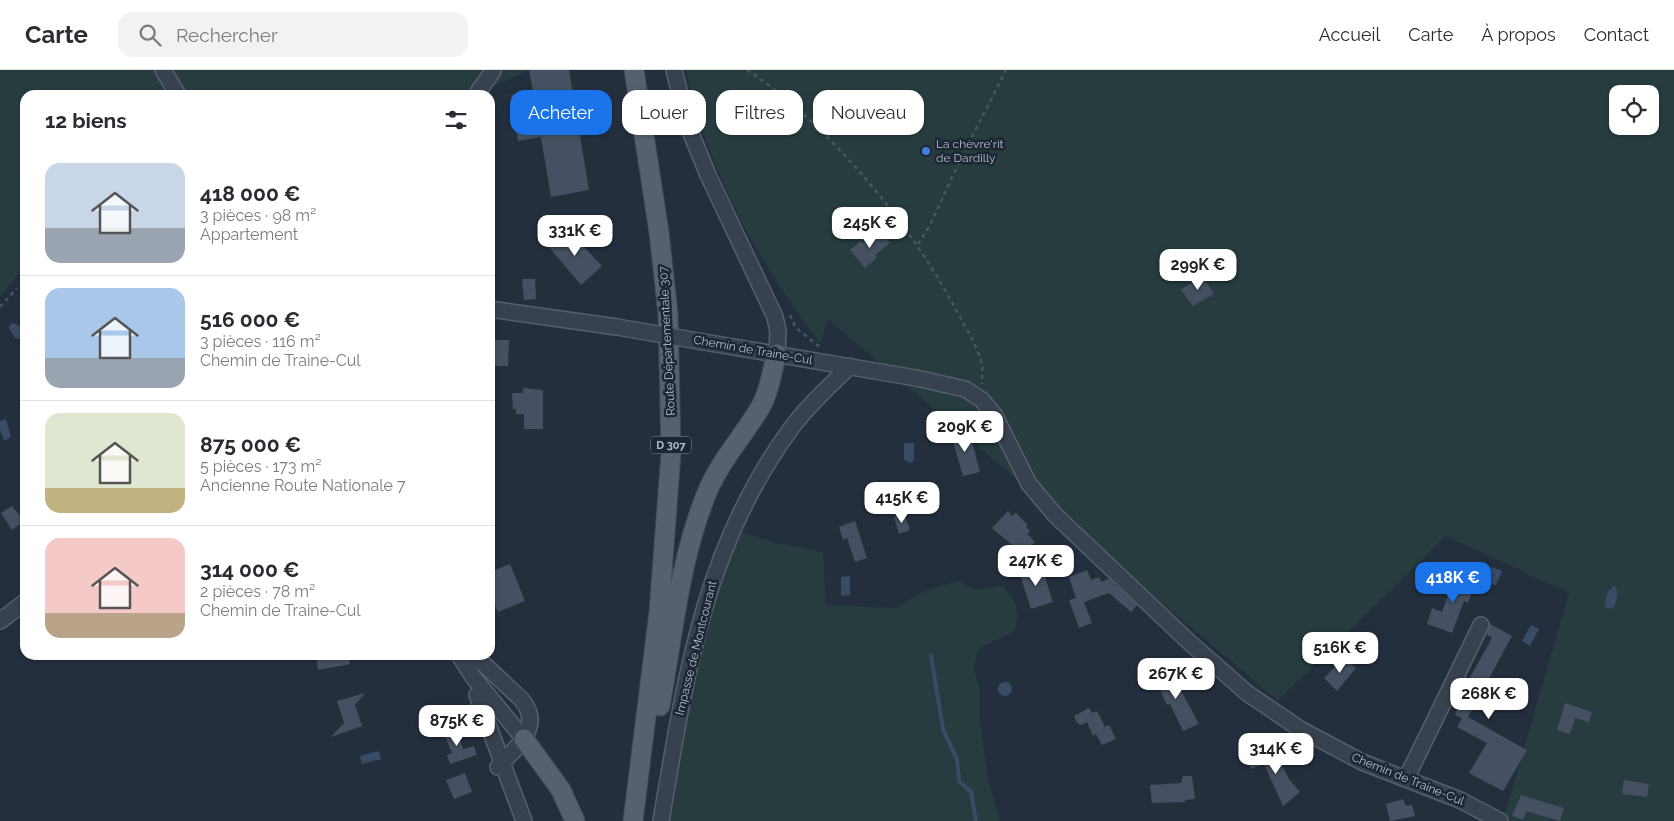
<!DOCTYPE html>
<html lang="fr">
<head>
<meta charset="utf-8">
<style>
	:root { --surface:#fff; --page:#f2f2f3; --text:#2b2b33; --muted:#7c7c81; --line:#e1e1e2; --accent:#1a73e8 }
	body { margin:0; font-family:Raleway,sans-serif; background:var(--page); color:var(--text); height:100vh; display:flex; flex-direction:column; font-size:19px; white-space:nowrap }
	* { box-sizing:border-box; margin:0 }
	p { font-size:16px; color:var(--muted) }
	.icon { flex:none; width:28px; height:28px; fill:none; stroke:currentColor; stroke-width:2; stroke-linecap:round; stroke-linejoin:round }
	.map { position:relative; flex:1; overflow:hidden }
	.details { position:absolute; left:20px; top:20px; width:475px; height:570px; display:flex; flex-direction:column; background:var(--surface); border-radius:15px; box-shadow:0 1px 4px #0004 }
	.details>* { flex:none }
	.guide { position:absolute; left:510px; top:20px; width:475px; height:45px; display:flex; gap:10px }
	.buttons { position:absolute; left:1609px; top:15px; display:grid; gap:10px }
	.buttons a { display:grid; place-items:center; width:50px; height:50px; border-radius:10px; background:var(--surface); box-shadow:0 1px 4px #0004; font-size:25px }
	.price { position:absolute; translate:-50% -42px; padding:0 11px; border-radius:10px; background:#fff; color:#222; font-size:16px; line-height:32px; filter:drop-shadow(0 1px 2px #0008) }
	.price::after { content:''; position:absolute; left:50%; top:30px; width:15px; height:11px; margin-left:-8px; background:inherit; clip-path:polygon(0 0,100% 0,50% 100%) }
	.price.active { background:var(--accent); color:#fff }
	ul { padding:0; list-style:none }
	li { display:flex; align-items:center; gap:15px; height:125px; padding:0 25px }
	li+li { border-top:1px solid var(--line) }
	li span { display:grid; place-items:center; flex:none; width:140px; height:100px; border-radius:15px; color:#555 }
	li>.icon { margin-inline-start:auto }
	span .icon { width:60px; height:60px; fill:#fffc; stroke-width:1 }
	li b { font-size:21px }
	h2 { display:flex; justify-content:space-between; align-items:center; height:60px; padding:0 25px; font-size:21px }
	.pill { padding:0 18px; border-radius:15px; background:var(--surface); box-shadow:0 1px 4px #0004; font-size:18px; line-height:45px }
	.pill.active { background:var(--accent); color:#fff }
	header { display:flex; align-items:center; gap:30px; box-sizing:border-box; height:70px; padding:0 25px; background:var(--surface); border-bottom:1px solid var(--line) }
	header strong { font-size:24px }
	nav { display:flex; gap:28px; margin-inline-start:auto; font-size:18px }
	.search { width:350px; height:45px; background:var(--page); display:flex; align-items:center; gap:12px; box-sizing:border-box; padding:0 18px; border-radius:15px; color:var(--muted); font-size:19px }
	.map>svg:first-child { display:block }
</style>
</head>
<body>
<header>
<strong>Carte</strong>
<div class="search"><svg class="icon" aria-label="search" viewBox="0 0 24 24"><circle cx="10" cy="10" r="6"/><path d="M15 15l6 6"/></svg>Rechercher</div>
<nav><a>Accueil</a><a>Carte</a><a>À propos</a><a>Contact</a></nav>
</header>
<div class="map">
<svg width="1674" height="751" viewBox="0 0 1674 751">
	<rect width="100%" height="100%" fill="#242f3e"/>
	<path fill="#263c3f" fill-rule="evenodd" d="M0,0H530L473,25H25V197L0,227Z
		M686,0H1674V751H1503L1569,523L1446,466L1278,631L828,249L820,273C759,193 707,100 686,0ZM1618,24H1650V56H1618Z
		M733,460L778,473L823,482L826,535L895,538L925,521L958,511L976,520L1002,516C1016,530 1022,543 1014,562L978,579L974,599L980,622L979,644L988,709L1000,751H661L670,697Z"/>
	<path fill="#394c67" d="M11,253L16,254L23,259V267L20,269L15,268L9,258Z
		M6,349L11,367L4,371L0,360V351Z
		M904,373H914V390L910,393L904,390Z
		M1491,497L1502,501L1496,515L1489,513L1492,504L1489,503Z
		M850,506V525L841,526V507Z
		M1613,516H1615C1619,524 1617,529 1614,537L1608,539L1604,536L1608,522Z
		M1531,555L1539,559L1530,576L1522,571Z
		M998 619a7 7 0 1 1 14 0a7 7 0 1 1-14 0Z
		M379,681L381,689L362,694L360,686Z"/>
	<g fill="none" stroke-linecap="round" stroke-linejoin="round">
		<path stroke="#394c67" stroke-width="4" d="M931,586L943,659L957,690L959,711L971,722L976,751"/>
	</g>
	<path fill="#455162" d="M529,0H569L589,120L551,127L541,67L518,71L511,25L533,21Z
		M566,158L602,196L581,215L548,176Z
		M878,160L890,173L875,185L877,188L865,198L850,180L861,171L863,173Z
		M1202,206L1214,224L1193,236L1181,220Z
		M522,209H535L536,229L524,230Z
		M492,270H509L508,296H490Z
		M523,318L543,320V359H524V344H516V339H513L512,323H523Z
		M962,358L965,374L972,372L980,402L963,406L950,361Z
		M12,436L24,451L12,460L1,443Z
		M1008,441L1012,446L1016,443L1028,455L1026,457L1030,461L1027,464L1035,472L1023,484L992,458Z
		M904,443L910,460L899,464L894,447Z
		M855,451L867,488L855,492L847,468L843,470L839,457Z
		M510,494L525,531L498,542L492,528L490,529V502Z
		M1041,495L1053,532L1031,539L1019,502Z
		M1087,500L1091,510L1100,507L1101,512L1109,509L1137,535L1131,542L1109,523L1084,532L1092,553L1079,558L1069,530L1076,528L1069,507Z
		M1456,503L1476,511L1468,533L1464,531L1452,563L1427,554L1432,538L1442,542Z
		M1490,554L1512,566L1468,647L1527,680L1503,721L1469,703L1487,673L1457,657L1462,648L1455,645L1457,640L1453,638L1492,568L1487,565Z
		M316,585H349L350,594L318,600Z
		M1344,588L1356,598L1337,621L1324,608Z
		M1170,600L1199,654L1183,661L1170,634L1167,635L1154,607Z
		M365,623L355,635L362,656L331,667L344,653L337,631Z
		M1565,633L1592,642L1589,652L1575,648L1570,664L1557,660Z
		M1089,638L1092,643L1097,641L1105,657L1109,655L1116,669L1102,675L1096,664L1093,666L1087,652L1081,655L1077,653L1074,646Z
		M456,656L463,679L474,676L477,685L450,694L447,685L452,683L443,661Z
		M1273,678L1289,709L1300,722L1283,736L1264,694L1251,699L1247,690Z
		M465,703L472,722L454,729L446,710Z
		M1183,706H1192L1195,729L1185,730V732L1152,733L1150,715L1181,713Z
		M1624,710L1649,714L1647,727L1622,724Z
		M1521,725L1564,738L1560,751L1526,741L1523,750L1512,746Z
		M1403,729L1406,736L1412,735L1415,746L1390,751L1386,734Z"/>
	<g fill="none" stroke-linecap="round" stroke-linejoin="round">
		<defs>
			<path id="minor" d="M163,0L178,25
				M674,0L688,56L708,105L775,247L778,261L777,284
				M476,25L493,1
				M490,239L617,257
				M704,272L916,308L965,319L982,330L995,346L1029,414L1055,445L1188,571L1247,623L1300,659L1362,692L1460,730L1500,751
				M0,551L25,532
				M459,585L473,607L524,669
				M474,585L521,629C545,657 516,677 498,697
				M477,625L524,751
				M1406,709L1481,555
				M661,751C685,610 703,479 790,360C807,336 829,317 850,296"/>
			<path id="major" d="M660,636C673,566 679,492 706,425C719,392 742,368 760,338C770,321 771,303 777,284
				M524,669L561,720L575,751
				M633,751L659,542L671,383L668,244L659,162L634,0"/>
		</defs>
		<use href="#minor" stroke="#565f6c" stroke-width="18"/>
		<use href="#major" stroke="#414a57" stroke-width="21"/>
		<path stroke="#44595c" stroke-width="2.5" stroke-dasharray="4 4" stroke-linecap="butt" d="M747,0C827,52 912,156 956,240C964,254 979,279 982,295C983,301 982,308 982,314
			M918,174L929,157L963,84L1006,0
			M0,237L17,218
			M790,245L796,258L821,278"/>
		<use href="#minor" stroke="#38414e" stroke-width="15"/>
		<use href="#major" stroke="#56606e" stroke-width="19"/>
		<defs>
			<path id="minor-bridge" d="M617,257L704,272"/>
		</defs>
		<use href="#minor-bridge" stroke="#565f6c" stroke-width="18" stroke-linecap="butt"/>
		<use href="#minor-bridge" stroke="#38414e" stroke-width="15"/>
	</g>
	<circle fill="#3f7fe0" stroke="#1d2633" stroke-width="2" cx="926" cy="81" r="5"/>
	<g text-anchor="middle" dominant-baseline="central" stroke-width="5" stroke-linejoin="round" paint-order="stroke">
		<rect fill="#1d2633" stroke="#878f9c" stroke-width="1" x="651" y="366.5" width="40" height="17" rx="4"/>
		<g font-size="11" font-weight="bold" fill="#b4bcc9">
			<text x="671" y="375">D 307</text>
		</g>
		<g font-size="12" fill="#b4bcc9" stroke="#1d2633" text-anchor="start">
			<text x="936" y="74">La chèvre'rit<tspan x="936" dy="14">de Dardilly</tspan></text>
		</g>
		<g font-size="12" fill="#b4bcc9" stroke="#1d2633">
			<text transform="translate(667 271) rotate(-93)">Route Départementale 307</text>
			<text transform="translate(753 280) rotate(10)">Chemin de Traine-Cul</text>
			<text transform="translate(696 578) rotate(-76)">Impasse de Montcourant</text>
			<text transform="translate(1408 709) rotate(22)">Chemin de Traine-Cul</text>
		</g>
	</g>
</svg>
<div class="buttons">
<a><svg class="icon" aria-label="locate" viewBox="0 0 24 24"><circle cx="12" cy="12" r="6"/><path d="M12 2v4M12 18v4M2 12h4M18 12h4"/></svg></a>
</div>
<b class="price" style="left:870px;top:179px">245K €</b>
<b class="price" style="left:575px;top:187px">331K €</b>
<b class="price" style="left:1198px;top:221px">299K €</b>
<b class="price" style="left:965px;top:383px">209K €</b>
<b class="price" style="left:902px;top:454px">415K €</b>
<b class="price" style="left:1036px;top:517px">247K €</b>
<b class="price active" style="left:1453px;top:534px">418K €</b>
<b class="price" style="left:1340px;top:604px">516K €</b>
<b class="price" style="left:1176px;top:630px">267K €</b>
<b class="price" style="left:1489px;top:650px">268K €</b>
<b class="price" style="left:457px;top:677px">875K €</b>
<b class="price" style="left:1276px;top:705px">314K €</b>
<div class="guide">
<a class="pill active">Acheter</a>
<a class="pill">Louer</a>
<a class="pill">Filtres</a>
<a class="pill">Nouveau</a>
</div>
<section class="details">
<h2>12 biens<svg class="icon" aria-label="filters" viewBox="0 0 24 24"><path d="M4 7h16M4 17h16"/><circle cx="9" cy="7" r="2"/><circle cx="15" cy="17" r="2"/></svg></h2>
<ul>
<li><span style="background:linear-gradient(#c9d6e8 65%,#9aa5b1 0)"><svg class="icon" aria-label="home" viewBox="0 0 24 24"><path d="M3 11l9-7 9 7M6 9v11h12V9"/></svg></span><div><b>418 000 €</b><p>3 pièces · 98 m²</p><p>Appartement</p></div></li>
<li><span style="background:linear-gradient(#a9c7e8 70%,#9aa5b1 0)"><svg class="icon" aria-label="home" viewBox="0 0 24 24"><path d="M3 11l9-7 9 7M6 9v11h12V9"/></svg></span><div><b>516 000 €</b><p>3 pièces · 116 m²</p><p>Chemin de Traine-Cul</p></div></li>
<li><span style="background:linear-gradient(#dfe7d0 75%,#c2b280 0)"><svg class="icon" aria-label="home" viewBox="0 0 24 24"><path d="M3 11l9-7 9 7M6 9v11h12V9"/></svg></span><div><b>875 000 €</b><p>5 pièces · 173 m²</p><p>Ancienne Route Nationale 7</p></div></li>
<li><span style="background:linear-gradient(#f6c9c9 75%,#b9a48a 0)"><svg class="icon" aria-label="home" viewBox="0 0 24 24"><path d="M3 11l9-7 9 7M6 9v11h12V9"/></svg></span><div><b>314 000 €</b><p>2 pièces · 78 m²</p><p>Chemin de Traine-Cul</p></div></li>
</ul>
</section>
</div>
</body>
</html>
